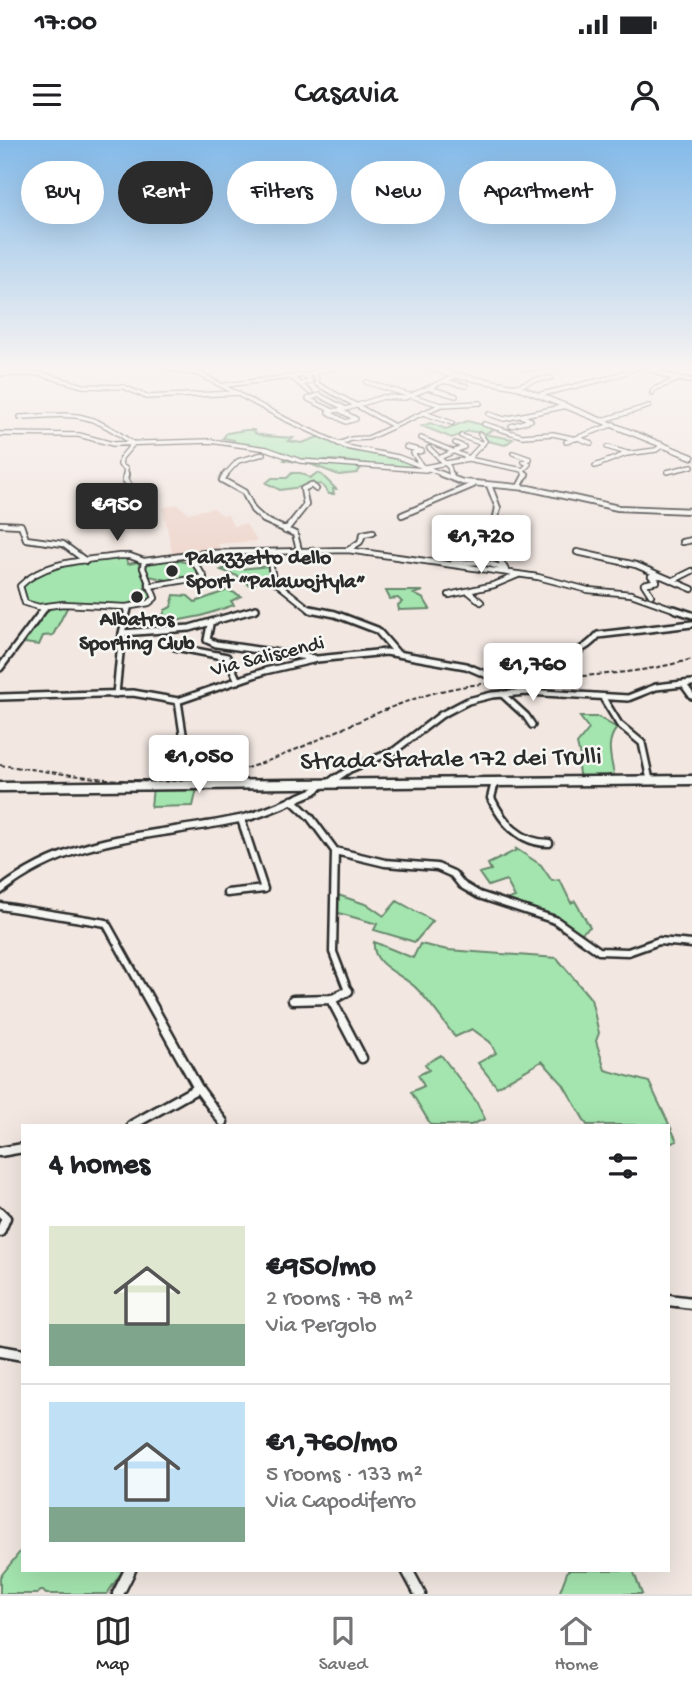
<!DOCTYPE html>
<html lang="en">
<head>
<meta charset="utf-8">
<style>
	:root { --surface:#fff; --page:#f6f6f6; --text:#202124; --muted:#757577; --line:#e0e0e0; --accent:#2b2b2b }
	body { margin:0; font-family:"Gochi Hand",sans-serif; background:var(--page); color:var(--text); height:100vh; display:flex; flex-direction:column; font-size:26px; white-space:nowrap }
	* { box-sizing:border-box; margin:0 }
	p { font-size:23px; color:var(--muted) }
	.icon { flex:none; width:38px; height:38px; fill:none; stroke:currentColor; stroke-width:2; stroke-linecap:round; stroke-linejoin:round }
	.map { position:relative; flex:1; overflow:hidden }
	.panel { position:absolute; left:21px; top:984px; width:649px; height:448px; display:flex; flex-direction:column; background:var(--surface); border-radius:0px; box-shadow:0 7px 28px #0002 }
	.panel>* { flex:none }
	.guide { position:absolute; left:21px; top:21px; width:651px; height:63px; display:flex; gap:14px }
	.price { position:absolute; translate:-50% -60px; padding:0 16px; border-radius:7px; background:#fff; color:#222; font-size:23px; line-height:46px; filter:drop-shadow(0 2px 4px #0008) }
	.price::after { content:''; position:absolute; left:50%; top:42px; width:21px; height:16px; margin-left:-10px; background:inherit; clip-path:polygon(0 0,100% 0,50% 100%) }
	.price.selected { background:var(--accent); color:#fff }
	ul { padding:0; list-style:none }
	li { display:flex; align-items:center; gap:21px; height:175px; padding:0 28px }
	li+li { border-top:2px solid var(--line) }
	li span { display:grid; place-items:center; flex:none; width:196px; height:140px; border-radius:0px; color:#555 }
	li>.icon { margin-inline-start:auto }
	span .icon { width:84px; height:84px; fill:#fffc; stroke-width:1 }
	li b { font-size:30px }
	h2 { display:flex; justify-content:space-between; align-items:center; height:84px; padding:0 28px; font-size:30px }
	.tag { padding:0 24px; border-radius:32px; background:var(--surface); box-shadow:0 7px 28px #0002; font-size:24px; line-height:63px }
	.tag.selected { background:var(--accent); color:#fff }
	.status { display:flex; justify-content:space-between; align-items:center; height:49px; padding:0 35px; background:var(--surface); direction:ltr }
	.status svg { height:19px; fill:currentColor }
	header { display:flex; justify-content:space-between; align-items:center; height:91px; padding:0 28px; background:var(--surface); font-size:32px; font-weight:600 }
	.menu { display:flex; justify-content:space-around; align-items:center; height:98px; border-top:2px solid var(--line); background:var(--surface); font-size:19px; color:var(--muted) }
	.menu a { display:grid; justify-items:center; gap:4px }
	.menu .selected { color:var(--accent) }
	.map>svg:first-child { display:block }
</style>
</head>
<body>
<div class="status"><b>17:00</b><svg viewBox="0 0 49 12"><path d="M0 12V9h3v3zM5 12V6h3v6zM10 12V3h3v9zM15 12V0h3v12zM26 1h20v11H26zM47 4h2v5h-2z"/></svg></div>
<header><svg class="icon" aria-label="menu" viewBox="0 0 24 24"><path d="M4 6h16M4 12h16M4 18h16"/></svg>Casavia<svg class="icon" aria-label="person" viewBox="0 0 24 24"><circle cx="12" cy="8" r="4"/><path d="M4 21q1-7 8-7t8 7"/></svg></header>
<div class="map">
<svg width="692" height="1454" viewBox="0 0 692 1454">
	<rect width="100%" height="100%" fill="#f2e7e1"/>
	<filter id="ink" filterUnits="userSpaceOnUse"><feTurbulence type="fractalNoise" baseFrequency=".0143" numOctaves="2"/><feDisplacementMap in="SourceGraphic" scale="14" xChannelSelector="R" yChannelSelector="G"/><feConvolveMatrix kernelMatrix="1 2 1 2 8 2 1 2 1" color-interpolation-filters="sRGB"/></filter>
	<g filter="url(#ink)">
		<path fill="#eed6cc" d="M177,364L188,373L214,368L222,375H228L233,386L246,384L257,401L218,404L220,409L173,416L163,368Z"/>
		<path fill="#a4e5af" stroke="#68886d" stroke-width="2" d="M467,281L496,288L484,294L513,299L505,305L488,301L482,293L469,291L452,298L422,286L430,283L446,289Z
			M246,290H254L255,293C266,298 280,296 293,298L288,301L302,303L321,296L349,309L391,316L419,327V329C387,329 356,320 324,320L362,327L357,333L339,335L310,324L284,320L286,317L306,320L288,317L271,309L232,304L234,300L223,298L227,293Z
			M292,333H301L310,338L317,333L322,335L336,349H333L334,354H329L321,344L280,350L266,343L272,338H287Z
			M125,417L128,424L138,422L146,446L144,449L148,450L154,460C114,469 68,468 27,464L21,448C38,423 96,421 125,417Z
			M173,419L192,424L200,435L172,441L149,436L146,427L148,424Z
			M233,425L240,429L269,426L270,439L249,445L243,438L221,430Z
			M228,450L241,456L231,461L234,465L201,476L165,483L167,476H163L165,470L171,467L174,455L188,456L195,462Z
			M386,451H423L414,454L424,459L430,469L399,470L398,465L402,462L398,458L390,459Z
			M60,465L68,466L53,495L43,496L39,505L24,503L45,471Z
			M560,516L577,535L501,540L500,536Z
			M580,577H598L617,588C605,602 611,618 614,635H609L610,640H580L577,621L581,620L577,604L589,589Z
			M153,647L197,649L193,666L151,667Z
			M515,708L541,725L552,741L560,740L571,763L575,761L590,787L580,794L545,773L510,766L509,759L515,757L506,740L488,746L479,733L491,730L488,724L517,710Z
			M335,754L368,765L384,776L397,761L433,781L415,802L374,790L377,784L335,772Z
			M374,802L413,818L420,804L448,810L557,818L591,859L599,893L596,901L605,930L649,942L677,1001L669,1004L668,985H587L563,944L542,921L497,947L478,923L496,913L490,902L472,889L455,897C443,881 431,863 417,849C404,834 371,827 374,802Z
			M441,915L476,961L485,979L471,985H431L411,952L424,946L418,935L429,930L425,924Z
			M23,1408V1430H123L107,1454H46L42,1450L37,1454H0V1437Z
			M568,1430H633L642,1454H559Z"/>
		<g fill="none" stroke-linecap="round" stroke-linejoin="round">
			<defs>
				<path id="minor-far5" d="M163,227L200,234L285,279L346,307L398,317L445,335
					M524,229L568,227
					M313,232L336,227
					M0,234H41L83,246L124,247L147,257L238,253
					M316,236L317,244L394,286
					M291,237L311,253
					M444,241L466,246
					M366,242L441,265
					M302,244L311,241L305,235
					M226,245L313,234L316,236
					M516,247L534,240L551,238
					M428,248L456,256
					M652,253L654,249L679,239
					M538,255L609,238L640,227
					M345,269L333,271L308,259L319,255L346,269L383,257L405,258L456,236
					M328,272L346,282L356,279L341,271
					M424,273L452,283
					M489,274L504,279L567,266
					M20,277C75,275 87,269 133,304L121,318L120,325L126,329L125,335
					M603,280L649,266
					M484,284L522,296L553,294L576,299
					M511,286L531,280L521,276
					M0,294L79,295L113,304L210,301L267,309L300,321L426,330
					M461,296L483,304
					M421,298L469,318
					M578,298L591,303
					M566,302L614,284
					M339,304L351,299L368,298L441,265L480,263
					M406,307L422,311L413,313L421,325
					M607,307L627,313
					M429,308L449,327L451,335
					M513,313L530,319L524,322L529,324L523,330L525,335
					M439,318L464,307L455,303
					M468,319L523,330
					M595,326L626,314L656,310L663,305
					M425,327L468,319L485,301L480,294
					M667,332L692,326
					M225,335L238,321L263,314"/>
				<path id="minor-far4" d="M126,334L125,340L137,355
					M226,334L222,340L244,352L253,370L264,380L295,394L299,410
					M441,334L462,342L528,348L618,368L692,371
					M451,334L452,338
					M489,345L498,368L490,403L507,432
					M519,347L526,334
					M402,375L473,345
					M0,384L21,385L26,399L63,404L86,421
					M285,391L306,365L303,349L311,345L316,349
					M682,402L692,400
					M348,410L360,402L363,394L373,392
					M577,412L636,425L692,449
					M269,415L273,440L312,471
					M119,416H130L144,421L143,428L155,458L149,463L126,467L63,464L39,467L25,463L20,446C46,420 84,421 119,416Z
					M144,421L205,413L348,410L538,437L588,450L631,454L679,471
					M453,423L484,422L503,428
					M674,440L692,431
					M149,446L204,437L189,415
					M468,451L481,462
					M449,455L494,445L518,435
					M651,455L644,444L657,441L651,436H661
					M42,471L45,467
					M127,471L128,467
					M252,471L256,469"/>
				<path id="minor-far3" d="M310,469L335,474L377,490L396,512
					M674,469L692,475
					M210,485L207,500L216,504L314,518
					M122,493L190,488L256,469
					M175,507L227,517L238,541
					M0,528L44,469
					M496,538C526,517 574,526 598,495L692,484
					M684,545L692,556
					M116,554L122,493L128,469
					M502,554L526,576L532,585
					M0,557L133,553L178,561L265,531L317,519L386,512L466,526L527,552
					M603,558L619,584L642,603L650,640
					M178,561L184,600L202,636
					M334,640L350,629L394,611L441,575L468,561L492,555L527,552L628,558L656,547L692,543"/>
				<path id="minor-far2" d="M495,642L491,658C503,683 520,703 549,703
					M328,644L336,638
					M292,660L310,677L335,711L333,812L348,851L344,853
					M335,711L385,723L437,727L453,734L462,745L479,755L555,780L599,811L628,812L659,801L692,804
					M0,751C73,693 157,697 244,678C267,673 292,660 314,651L323,644
					M227,753L264,749L241,679
					M0,766L106,783L145,853"/>
				<path id="minor-far1" d="M144,851L198,948L223,982
					M331,859L362,918
					M293,860L333,859L348,851
					M132,985L198,948
					M0,1012L23,1008
					M0,1072L6,1078L0,1092"/>
				<path id="minor" d="M668,1160L692,1163
					M0,1211L23,1215
					M407,1430L420,1454
					M118,1454L130,1430"/>
				<path id="major-far2" d="M428,227L453,235L518,247L692,317
					M647,227L667,236L692,241"/>
				<path id="major-far1" d="M672,640H692"/>
				<path id="major" d="M0,647L692,640"/>
			</defs>
			<use href="#minor-far5" stroke="#2b2b2b" stroke-width="6"/>
			<use href="#minor-far4" stroke="#2b2b2b" stroke-width="8"/>
			<use href="#minor-far3" stroke="#2b2b2b" stroke-width="10"/>
			<use href="#minor-far2" stroke="#2b2b2b" stroke-width="11"/>
			<use href="#minor-far1" stroke="#2b2b2b" stroke-width="13"/>
			<use href="#minor" stroke="#2b2b2b" stroke-width="15"/>
			<use href="#major-far2" stroke="#2b2b2b" stroke-width="7"/>
			<use href="#major-far1" stroke="#2b2b2b" stroke-width="10"/>
			<use href="#major" stroke="#2b2b2b" stroke-width="13"/>
			<use href="#minor-far5" stroke="#f6f6f2" stroke-width="3.5"/>
			<use href="#minor-far4" stroke="#f6f6f2" stroke-width="4.5"/>
			<use href="#minor-far3" stroke="#f6f6f2" stroke-width="5"/>
			<use href="#minor-far2" stroke="#f6f6f2" stroke-width="6"/>
			<use href="#minor-far1" stroke="#f6f6f2" stroke-width="8"/>
			<use href="#minor" stroke="#f6f6f2" stroke-width="10"/>
			<use href="#major-far2" stroke="#f6f6f2" stroke-width="4.5"/>
			<use href="#major-far1" stroke="#f6f6f2" stroke-width="6"/>
			<use href="#major" stroke="#f6f6f2" stroke-width="8"/>
			<path stroke="#2b2b2b" stroke-width="2" stroke-dasharray="5 2.5" stroke-linecap="butt" d="M0,625C78,635 160,653 237,631C312,610 378,563 455,548C534,533 614,542 692,519"/>
			<defs>
				<path id="minor-bridge" d="M202,636L204,640"/>
			</defs>
			<use href="#minor-bridge" stroke="#2b2b2b" stroke-width="10" stroke-linecap="butt"/>
			<use href="#minor-bridge" stroke="#f6f6f2" stroke-width="5"/>
		</g>
	</g>
	<linearGradient id="sky" x2="0" y2="1"><stop stop-color="#83bae9"/><stop offset="0.53" stop-color="#f9f4f2"/><stop offset="1" stop-color="#f9f4f2" stop-opacity="0"/></linearGradient>
	<rect width="692" height="430" fill="url(#sky)"/>
	<g fill="#2b2b2b" stroke="#f6f6f2" stroke-width="2.5">
		<circle cx="172" cy="431" r="7"/>
		<circle cx="137" cy="457" r="7"/>
	</g>
	<g text-anchor="middle" dominant-baseline="central" stroke-width="5" stroke-linejoin="round" paint-order="stroke">
		<g font-size="21" font-weight="bold" fill="#2b2b2b" stroke="#f6f6f2" text-anchor="start">
			<text x="186" y="419">Palazzetto dello<tspan x="186" dy="24">Sport “Palawojtyla”</tspan></text>
			<text x="137" y="481" text-anchor="middle">Albatros<tspan x="137" dy="24">Sporting Club</tspan></text>
		</g>
		<g font-size="21" fill="#2b2b2b" stroke="#f6f6f2">
			<text transform="translate(268 518) rotate(-14)">Via Saliscendi</text>
		</g>
		<g font-size="26" fill="#2b2b2b" stroke="#f6f6f2">
			<text transform="translate(451 621) rotate(-1)">Strada Statale 172 dei Trulli</text>
		</g>
	</g>
</svg>
<b class="price selected" style="left:117px;top:403px">€950</b>
<b class="price" style="left:481px;top:435px">€1,720</b>
<b class="price" style="left:533px;top:563px">€1,760</b>
<b class="price" style="left:199px;top:655px">€1,050</b>
<div class="guide">
<a class="tag">Buy</a>
<a class="tag selected">Rent</a>
<a class="tag">Filters</a>
<a class="tag">New</a>
<a class="tag">Apartment</a>
</div>
<section class="panel">
<h2>4 homes<svg class="icon" aria-label="filters" viewBox="0 0 24 24"><path d="M4 7h16M4 17h16"/><circle cx="9" cy="7" r="2"/><circle cx="15" cy="17" r="2"/></svg></h2>
<ul>
<li><span style="background:linear-gradient(#dfe7d0 70%,#7fa58c 0)"><svg class="icon" aria-label="home" viewBox="0 0 24 24"><path d="M3 11l9-7 9 7M6 9v11h12V9"/></svg></span><div><b>€950/mo</b><p>2 rooms · 78 m²</p><p>Via Pergolo</p></div></li>
<li><span style="background:linear-gradient(#bfe0f5 75%,#7fa58c 0)"><svg class="icon" aria-label="home" viewBox="0 0 24 24"><path d="M3 11l9-7 9 7M6 9v11h12V9"/></svg></span><div><b>€1,760/mo</b><p>5 rooms · 133 m²</p><p>Via Capodiferro</p></div></li>
</ul>
</section>
</div>
<nav class="menu">
<a class="selected"><svg class="icon" aria-label="map" viewBox="0 0 24 24"><path d="M3 6l6-2 6 2 6-2v14l-6 2-6-2-6 2zM9 4v14M15 6v14"/></svg>Map</a>
<a><svg class="icon" aria-label="saved" viewBox="0 0 24 24"><path d="M7 4h10v16l-5-4-5 4z"/></svg>Saved</a>
<a><svg class="icon" aria-label="home" viewBox="0 0 24 24"><path d="M3 11l9-7 9 7M6 9v11h12V9"/></svg>Home</a>
</nav>
</body>
</html>
